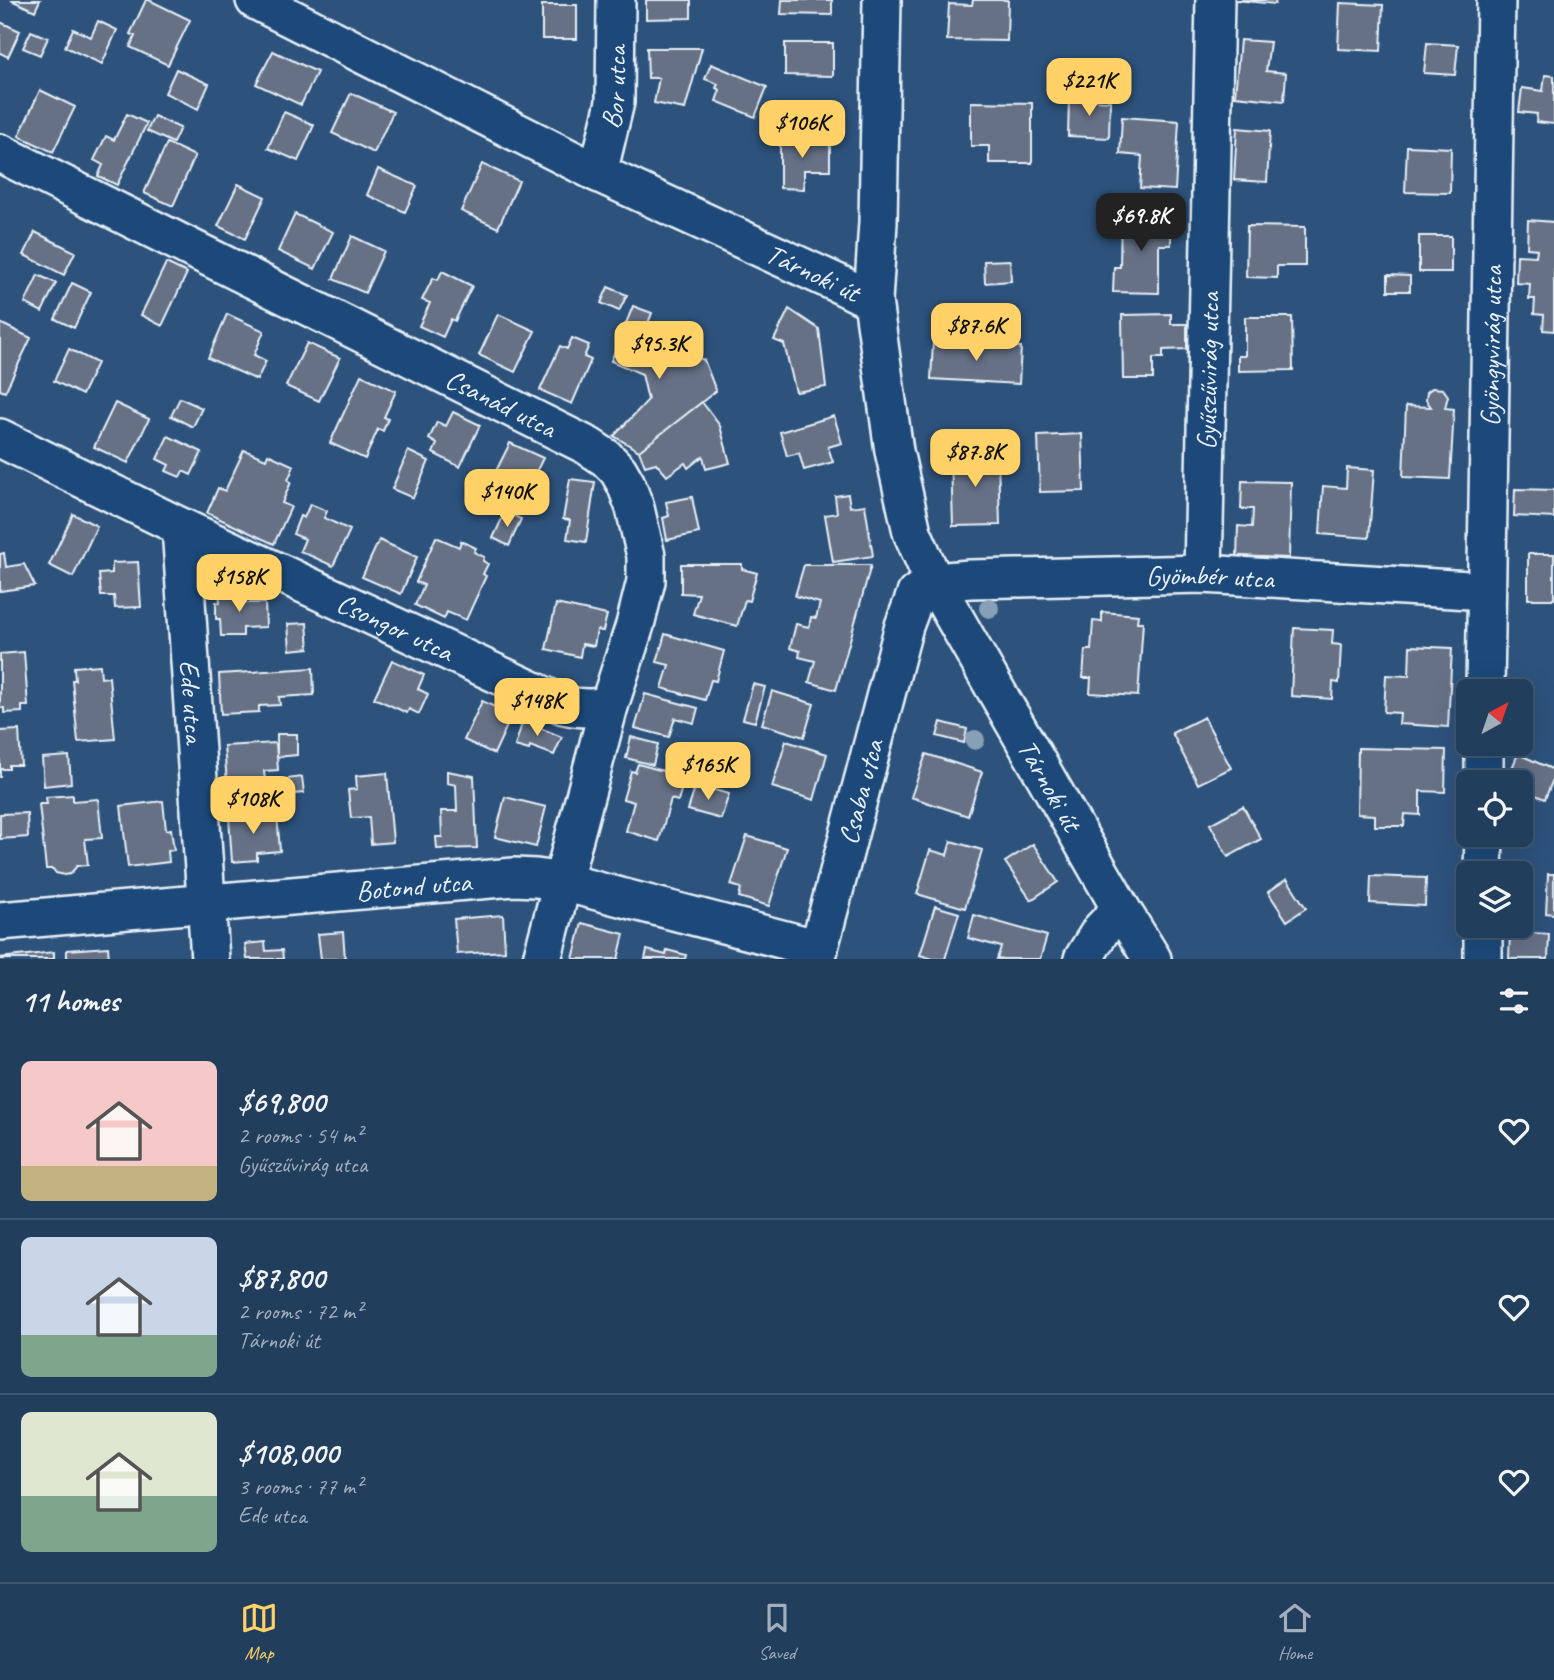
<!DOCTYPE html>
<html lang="en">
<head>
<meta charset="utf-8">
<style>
	:root { --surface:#223e5d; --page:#2e4966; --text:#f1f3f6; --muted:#a2aebc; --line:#3f5772; --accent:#ffd166 }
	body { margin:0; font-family:Caveat,sans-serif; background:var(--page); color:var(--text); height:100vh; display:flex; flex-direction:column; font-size:26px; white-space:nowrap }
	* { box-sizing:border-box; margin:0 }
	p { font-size:23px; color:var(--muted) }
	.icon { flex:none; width:38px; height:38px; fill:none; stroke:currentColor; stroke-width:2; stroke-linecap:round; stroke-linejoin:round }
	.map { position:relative; height:959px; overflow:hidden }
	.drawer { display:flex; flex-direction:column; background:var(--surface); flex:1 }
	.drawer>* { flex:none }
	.needle { width:46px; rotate:40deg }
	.fabs { position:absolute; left:1456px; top:679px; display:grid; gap:14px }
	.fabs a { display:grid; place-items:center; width:77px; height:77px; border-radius:10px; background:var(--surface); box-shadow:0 7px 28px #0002,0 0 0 2px var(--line); font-size:35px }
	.price { position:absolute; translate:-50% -60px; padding:0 16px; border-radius:14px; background:var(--accent); color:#111; font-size:23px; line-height:46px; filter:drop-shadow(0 2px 4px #0008) }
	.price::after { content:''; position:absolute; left:50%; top:42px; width:21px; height:16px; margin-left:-10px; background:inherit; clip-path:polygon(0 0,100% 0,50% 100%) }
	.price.current { background:#222; color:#fff }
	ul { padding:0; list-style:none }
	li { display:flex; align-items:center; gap:21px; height:175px; padding:0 21px }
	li+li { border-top:2px solid var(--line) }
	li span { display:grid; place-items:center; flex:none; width:196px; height:140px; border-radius:10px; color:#555 }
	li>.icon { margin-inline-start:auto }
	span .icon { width:84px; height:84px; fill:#fffc; stroke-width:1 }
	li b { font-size:30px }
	h2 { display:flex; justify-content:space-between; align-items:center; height:84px; padding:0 21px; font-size:30px }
	.tabs { display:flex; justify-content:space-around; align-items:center; height:98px; border-top:2px solid var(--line); background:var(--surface); font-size:19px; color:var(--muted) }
	.tabs a { display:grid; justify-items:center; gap:4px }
	.tabs .current { color:var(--accent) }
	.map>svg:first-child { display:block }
</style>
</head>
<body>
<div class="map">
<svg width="1554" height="959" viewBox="0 0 1554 959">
	<rect width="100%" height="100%" fill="#2d527c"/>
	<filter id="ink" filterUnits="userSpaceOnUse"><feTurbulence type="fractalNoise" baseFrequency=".0143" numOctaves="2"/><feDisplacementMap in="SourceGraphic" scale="14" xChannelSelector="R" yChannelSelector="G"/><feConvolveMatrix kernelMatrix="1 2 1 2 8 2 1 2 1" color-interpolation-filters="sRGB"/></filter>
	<g filter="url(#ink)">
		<path fill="#667186" stroke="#e8f1f8" stroke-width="2" d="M11,0H40L35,11Z
			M146,0H149L190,20L168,65L130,47L135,36L130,34Z
			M646,0H691V18L646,19Z
			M782,0H832V15L781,14Z
			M973,0H1008L1007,41L947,40L949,4L972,5Z
			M1235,0H1276L1275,4Z
			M1340,3L1383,5L1381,51L1338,49Z
			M542,5H577V39H542Z
			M98,21L117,30L102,64L65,47L73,29L91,37Z
			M0,22L20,31L8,57L0,53Z
			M31,31L48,38L40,55L23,48Z
			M1240,40L1270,42L1266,71L1286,73L1284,101L1235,96Z
			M785,43H833V76L785,75Z
			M1427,43L1458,45L1455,75L1424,73Z
			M647,48H702L685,109L654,103L659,78H648Z
			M273,51L317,72L301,105L256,84Z
			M711,64L767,87L755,117L716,101L720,90L716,88L718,84L705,79Z
			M176,69L209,84L198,109L165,93Z
			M1545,75L1554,76V124L1536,122L1537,114L1519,112L1522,88L1543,91Z
			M40,90L75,107L53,152L19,136Z
			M351,93L393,112L374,153L332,133Z
			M1069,99L1110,101L1109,138L1068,136Z
			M971,102L1032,103V163H989V146H971Z
			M284,112L314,125L298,161L268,148Z
			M127,114L147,123L117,185L98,176L103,165L94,160L106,136L114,140Z
			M154,116L180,128L173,143L147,131Z
			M1122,117L1179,121L1175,190L1140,188L1142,156L1120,154Z
			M1237,128L1270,131L1267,182L1234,180Z
			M780,138L830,139V170H804V189L780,188Z
			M167,143L195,156L173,206L144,193Z
			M1407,146L1451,148L1450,193L1405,192Z
			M482,164L519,181L498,228L461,211Z
			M378,169L417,186L405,212L367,195Z
			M238,184L265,197L245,239L218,226Z
			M295,214L333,232L315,269L278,251Z
			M1121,215H1171V245H1159V293L1113,292L1114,267H1120Z
			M1528,220L1554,222V331L1543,330L1544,315L1534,314L1535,299H1529L1530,284L1516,283L1517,255L1536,256L1537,249L1527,248Z
			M1247,226L1305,227V266H1277V278L1246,277Z
			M35,232L75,252L64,275L24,255Z
			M352,236L384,251L365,293L333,279Z
			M1419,236H1451V272H1419Z
			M1010,260L1011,281L985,283L984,261Z
			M166,263L187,273L162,326L141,315Z
			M442,271L472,286L455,321L451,319L443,337L419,326L430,303L422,300L433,278L438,280Z
			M38,275L56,283L42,312L25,303Z
			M1388,275L1410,276V291H1388Z
			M72,283L91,292L74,328L55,319Z
			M608,287L627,295L619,311L601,303Z
			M633,306L652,313L643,336L704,360L716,391L639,451L614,436L648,400L642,374L611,361Z
			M789,309L819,329L826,387L796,392L784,344L774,340Z
			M227,314L264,331L254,355L266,361L257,380L208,358Z
			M498,314L535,331L515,372L479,355Z
			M1171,314V324H1187V349L1163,350V358H1153V379H1123L1122,315Z
			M1245,317H1292L1293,370L1238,371V356H1245Z
			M0,323L31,338L5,392L0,390Z
			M572,338L589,345L584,357L591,360L572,404L540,390L560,346L567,349Z
			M933,342L1021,347L1019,384L931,379Z
			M307,343L340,358L319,401L286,386Z
			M69,349L97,363L82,395L54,381Z
			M361,375L396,391L384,417L388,419L383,431L378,429L365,459L330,443Z
			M1432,388L1443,389L1448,396L1445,408L1454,409L1450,479L1403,477L1406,406L1431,407L1426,400L1427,392Z
			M180,398L202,408L193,427L171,416Z
			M702,402L720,426L730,463L706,469L703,456L688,468L685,463L667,476L656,463L645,466L639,451Z
			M115,403L149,419L128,463L94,447Z
			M453,412L480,425L460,467L433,453L437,444L429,439L437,422L446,426Z
			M834,416L842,443L828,447L833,462L804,470L799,453L787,456L780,432Z
			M1082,434L1084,491L1040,492L1038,436Z
			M168,436L202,452L191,475L183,471L180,477L166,471L169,465L157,459Z
			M510,443L543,458L524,497L491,481Z
			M961,447H986V458L998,457L1000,525L953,526L951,459H961Z
			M244,450L266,459L268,454L294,466L288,480L291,482L282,503L291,507L274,544L207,513L218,488L225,491Z
			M408,451L429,461L413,498L392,489Z
			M1347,468L1374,470L1369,538L1320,534L1323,486L1346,488Z
			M570,479L595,482L586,542L567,539L570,520L563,519Z
			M1242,481L1291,482L1289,558L1237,556L1238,526L1252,527L1253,509H1241Z
			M1515,489L1554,490V518L1514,516Z
			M848,494L850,507L865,505L873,556L833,562L825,515L837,513L835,496Z
			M692,497L699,533L667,540L663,518L669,516L666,502Z
			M310,504L327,511L324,518L350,530L333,566L300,551L305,539L293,534L300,516L304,518Z
			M505,512L521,519L509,546L493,538Z
			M73,514L97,526L73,577L49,565Z
			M436,537L459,547L461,541L476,548L474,552L484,557L483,561L488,564L483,574L486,576L466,620L447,612L444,619L415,605L424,585L416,582Z
			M379,540L417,557L401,594L362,577Z
			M4,553L6,567L24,564L35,586L0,591V554Z
			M1528,554H1554V599H1528Z
			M138,562L141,607L115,608L114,596H101L99,574L112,573V563Z
			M681,564H742V569L757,573L749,601L745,600L737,626L693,614L699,594L681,593Z
			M804,565H871L836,690L809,682L815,661L799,657L800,651L790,648L796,624L809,627L811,617L816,618L820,603L795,596Z
			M219,592H242V603H265L266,627L243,628V636H221L220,619H216V602L220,603Z
			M556,604L607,615L603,631L597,630L594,646L582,644L580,657L546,649Z
			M1102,612L1138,615L1137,622H1143L1138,696L1090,693L1091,678H1083L1085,650H1091L1093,621L1102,622Z
			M307,623L309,648L290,650L288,624Z
			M1294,628L1333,630L1332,644L1341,645L1339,683L1333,682L1332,699L1291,696Z
			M665,634L724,651L716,681L711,680L705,700L662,688L669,665L657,662Z
			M1410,646L1452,648L1448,727L1399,724L1400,713L1384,712L1386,675L1409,676Z
			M24,652L28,706H22V712L4,713V708H0V654Z
			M392,660L424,675L418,689L428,694L419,714L409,709L407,713L374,698Z
			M100,665L101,678L109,677L115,739L78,742L72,680H75L74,667Z
			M313,668L314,695L279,697L280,705L259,706V712L221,714L219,674Z
			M753,684L765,687L755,722L743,719Z
			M772,691L814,704L804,737L762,724Z
			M645,694L698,708L694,723L675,718L669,737L635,728Z
			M482,701L512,715L494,754L464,740Z
			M524,717L537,721L535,726L562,737L554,755L530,746L529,750L515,746Z
			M1204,717L1231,768L1198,784L1172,733Z
			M941,722L967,729L964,743L937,736Z
			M19,730L21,765H9V769H0V778V731Z
			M277,734H297V755L277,757Z
			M631,737L658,744L653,765L626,758Z
			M786,741L827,754L814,800L772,787Z
			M276,743L278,770L264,771L265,781L227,783L224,746Z
			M1358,748L1446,750L1445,792L1420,791V815L1405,814L1404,826H1375V815L1357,814Z
			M926,754L982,772L968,816L911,797Z
			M1518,754L1554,770V777L1545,799L1521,789V782H1506Z
			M69,756L71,783L44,786L42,758Z
			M638,764L685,777L678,801L671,799L659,841L626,831L634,802L623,799L631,771L635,772Z
			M447,771L474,776L477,848L437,849L436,837H442L441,811H457L456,785L447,783Z
			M387,773L393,842L371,844L369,817L351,818L348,790L357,789L356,776Z
			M302,777L304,793L281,795L280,780Z
			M696,785L729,794L721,819L688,810Z
			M73,795V801L98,799L102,838L85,839L88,865L77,866L70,874L65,875L56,873L53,869H46L39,804H47L46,797Z
			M505,797L546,807L536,847L495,837Z
			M163,801L166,830L171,829L174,850L168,851L169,862L128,867L121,806Z
			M1243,806L1261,839L1228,857L1210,824Z
			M27,813L28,837L0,839V814Z
			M277,814L280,851L257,853V860L232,862L229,817Z
			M747,836L787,848L769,906L739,897L741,888L731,885Z
			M951,841L982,850L965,908L917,894L930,850L947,855Z
			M1033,844L1058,882L1031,900L1005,862Z
			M1548,874H1554V914L1546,913Z
			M1371,876L1426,878L1425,906L1370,903Z
			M1287,879L1306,908L1287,921L1268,892Z
			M935,906L959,913L945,959H933L920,955Z
			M503,915L505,951L457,954L454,919Z
			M974,915L1047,936L1040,959H997L1001,947L968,938Z
			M582,923L624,934L618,959H573Z
			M343,932L345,959H321L318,934Z
			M1510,932L1549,934L1548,959H1509Z
			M265,942L266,951L282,950L283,959H247L245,944Z
			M108,947L109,959H67V950Z
			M647,950L666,955L667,950L686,955L685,959H645Z
			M54,952V959H0V958Z"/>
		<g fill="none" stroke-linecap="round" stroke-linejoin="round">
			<defs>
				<g id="minor">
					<path id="s1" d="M255,0L598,173L837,283L873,301"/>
					<path id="s2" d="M882,0L878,222L873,301L894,451L912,532L934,582L1121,909L1152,959"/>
					<path id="s3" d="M0,153L588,446L606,458L618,470L626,484L635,508L646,556V581L635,625L609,706L542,959"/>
					<path id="s4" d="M598,173L615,102L616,0"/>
					<path id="s5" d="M0,438L181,527L564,705C580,709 593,709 609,706"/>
					<path id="s6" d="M181,527L210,959"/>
					<path id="s7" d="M1203,574L1215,0"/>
					<path id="s8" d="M934,582L970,579L1203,574L1486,591"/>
					<path id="s9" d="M1485,691L1496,0"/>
					<path d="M1484,782V744"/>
					<path d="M1483,873L1484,835"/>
					<path id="s10" d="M0,921L514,877L536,878L563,882L819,949"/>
					<path id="s11" d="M816,959L904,626L916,594L934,582"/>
					<path d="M1083,959L1101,930L1121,909"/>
					<path d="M1483,959V926"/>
				</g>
			</defs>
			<use href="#minor" stroke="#e8f1f8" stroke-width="42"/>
			<use href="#minor" stroke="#1f4a7a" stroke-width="37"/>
		</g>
		<g fill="#87a0b7">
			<circle cx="989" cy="608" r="10"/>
			<circle cx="975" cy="740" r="10"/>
		</g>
	</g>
	<g text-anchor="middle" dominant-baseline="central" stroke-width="6" stroke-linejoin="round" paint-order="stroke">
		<g font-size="28" fill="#e8f1f8" stroke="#1f4a7a">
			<text stroke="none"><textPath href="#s4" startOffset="88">Bor utca</textPath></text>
			<text stroke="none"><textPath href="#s1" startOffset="621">Tárnoki út</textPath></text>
			<text stroke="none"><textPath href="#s9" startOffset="345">Gyöngyvirág utca</textPath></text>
			<text stroke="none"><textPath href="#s7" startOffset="203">Gyűszűvirág utca</textPath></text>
			<text stroke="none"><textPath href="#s3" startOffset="560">Csanád utca</textPath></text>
			<text stroke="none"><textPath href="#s8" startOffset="276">Gyömbér utca</textPath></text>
			<text stroke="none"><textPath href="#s5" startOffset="438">Csongor utca</textPath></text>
			<text stroke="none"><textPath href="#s6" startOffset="175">Ede utca</textPath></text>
			<text stroke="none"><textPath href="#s2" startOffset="824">Tárnoki út</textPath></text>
			<text stroke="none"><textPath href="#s11" startOffset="173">Csaba utca</textPath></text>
			<text stroke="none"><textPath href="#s10" startOffset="415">Botond utca</textPath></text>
		</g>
	</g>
</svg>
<div class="fabs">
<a><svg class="needle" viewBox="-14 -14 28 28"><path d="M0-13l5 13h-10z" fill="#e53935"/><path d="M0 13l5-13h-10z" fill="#a2aebc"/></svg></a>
<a><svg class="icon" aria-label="locate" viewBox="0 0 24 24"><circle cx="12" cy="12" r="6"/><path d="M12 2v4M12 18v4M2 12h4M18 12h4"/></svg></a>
<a><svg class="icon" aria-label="layers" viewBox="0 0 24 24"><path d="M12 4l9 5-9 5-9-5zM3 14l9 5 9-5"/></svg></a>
</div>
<b class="price" style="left:1089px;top:118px">$221K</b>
<b class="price" style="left:802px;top:160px">$106K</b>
<b class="price current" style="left:1141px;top:253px">$69.8K</b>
<b class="price" style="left:976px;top:363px">$87.6K</b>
<b class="price" style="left:659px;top:381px">$95.3K</b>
<b class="price" style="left:975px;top:489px">$87.8K</b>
<b class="price" style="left:507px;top:529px">$140K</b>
<b class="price" style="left:239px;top:614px">$158K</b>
<b class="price" style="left:537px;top:738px">$148K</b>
<b class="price" style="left:708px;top:802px">$165K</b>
<b class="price" style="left:253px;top:836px">$108K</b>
</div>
<section class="drawer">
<h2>11 homes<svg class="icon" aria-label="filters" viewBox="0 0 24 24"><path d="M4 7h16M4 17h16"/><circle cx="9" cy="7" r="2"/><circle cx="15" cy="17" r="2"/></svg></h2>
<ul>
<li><span style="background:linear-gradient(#f6c9c9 75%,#c2b280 0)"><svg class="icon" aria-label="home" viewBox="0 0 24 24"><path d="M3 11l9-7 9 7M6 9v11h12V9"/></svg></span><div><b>$69,800</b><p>2 rooms · 54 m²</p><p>Gyűszűvirág utca</p></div><svg class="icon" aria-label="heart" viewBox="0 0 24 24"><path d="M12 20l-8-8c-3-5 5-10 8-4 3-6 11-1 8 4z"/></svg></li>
<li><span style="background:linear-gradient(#c9d6e8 70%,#7fa58c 0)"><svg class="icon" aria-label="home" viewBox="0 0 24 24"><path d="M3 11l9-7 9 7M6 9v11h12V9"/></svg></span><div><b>$87,800</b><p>2 rooms · 72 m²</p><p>Tárnoki út</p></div><svg class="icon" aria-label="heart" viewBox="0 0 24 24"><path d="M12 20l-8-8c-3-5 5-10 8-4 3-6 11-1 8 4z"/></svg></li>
<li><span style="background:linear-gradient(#dfe7d0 60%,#7fa58c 0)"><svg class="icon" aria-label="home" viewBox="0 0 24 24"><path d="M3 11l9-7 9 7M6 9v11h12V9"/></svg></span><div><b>$108,000</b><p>3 rooms · 77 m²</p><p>Ede utca</p></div><svg class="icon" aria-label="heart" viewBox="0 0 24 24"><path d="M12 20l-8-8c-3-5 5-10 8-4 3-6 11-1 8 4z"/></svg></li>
</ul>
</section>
<nav class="tabs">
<a class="current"><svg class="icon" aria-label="map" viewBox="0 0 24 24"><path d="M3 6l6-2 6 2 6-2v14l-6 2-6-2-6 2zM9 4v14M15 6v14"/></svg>Map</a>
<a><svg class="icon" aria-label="saved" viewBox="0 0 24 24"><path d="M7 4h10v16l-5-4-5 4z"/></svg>Saved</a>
<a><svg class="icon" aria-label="home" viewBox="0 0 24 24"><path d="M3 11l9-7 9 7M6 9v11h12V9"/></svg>Home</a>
</nav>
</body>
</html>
